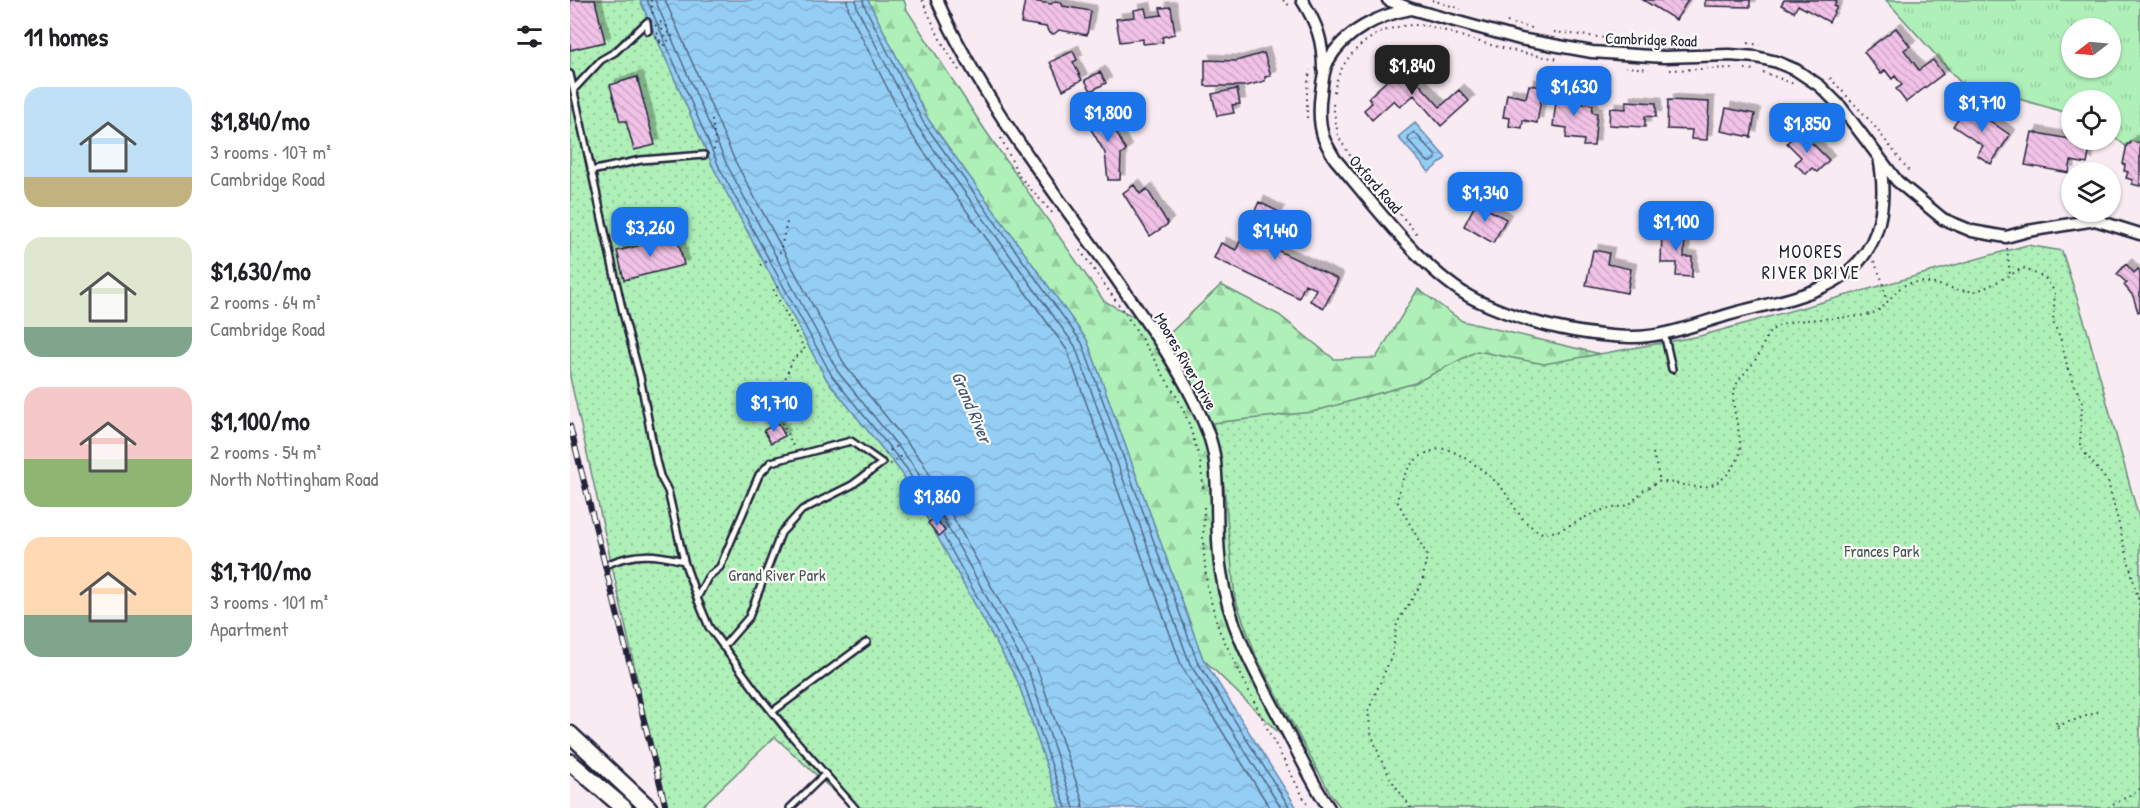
<!DOCTYPE html>
<html lang="en">
<head>
<meta charset="utf-8">
<style>
	:root { --surface:#fff; --page:#f6f6f6; --text:#202124; --muted:#757577; --accent:#1a73e8 }
	body { margin:0; font-family:"Patrick Hand",sans-serif; background:var(--page); color:var(--text); height:100vh; display:flex; flex-direction:column; font-size:22px; white-space:nowrap }
	* { box-sizing:border-box; margin:0 }
	p { font-size:20px; color:var(--muted) }
	.icon { flex:none; width:33px; height:33px; fill:none; stroke:currentColor; stroke-width:2; stroke-linecap:round; stroke-linejoin:round }
	.map { position:relative; flex:1; overflow:hidden }
	.details { display:flex; flex-direction:column; background:var(--surface); width:570px }
	.details>* { flex:none }
	.needle { width:39px; rotate:254deg }
	.fabs { position:absolute; left:1491px; top:18px; display:grid; gap:12px }
	.fabs a { display:grid; place-items:center; width:60px; height:60px; border-radius:50%; background:var(--surface); box-shadow:0 2px 4px #0004; font-size:30px }
	.price { position:absolute; translate:-50% -51px; padding:0 14px; border-radius:12px; background:var(--accent); color:#fff; font-size:20px; line-height:39px; filter:drop-shadow(0 2px 3px #0008) }
	.price::after { content:''; position:absolute; left:50%; top:36px; width:18px; height:14px; margin-left:-9px; background:inherit; clip-path:polygon(0 0,100% 0,50% 100%) }
	.price.on { background:#222; color:#fff }
	ul { padding:0; list-style:none }
	li { display:flex; align-items:center; gap:18px; height:150px; padding:0 24px }
	li span { display:grid; place-items:center; flex:none; width:168px; height:120px; border-radius:18px; color:#555 }
	li>.icon { margin-inline-start:auto }
	span .icon { width:72px; height:72px; fill:#fffc; stroke-width:1 }
	li b { font-size:26px }
	h2 { display:flex; justify-content:space-between; align-items:center; height:72px; padding:0 24px; font-size:26px }
	main { display:flex; flex:1; min-height:0 }
	.map>svg:first-child { display:block }
</style>
</head>
<body>
<main>
<section class="details">
<h2>11 homes<svg class="icon" aria-label="filters" viewBox="0 0 24 24"><path d="M4 7h16M4 17h16"/><circle cx="9" cy="7" r="2"/><circle cx="15" cy="17" r="2"/></svg></h2>
<ul>
<li><span style="background:linear-gradient(#bfe0f5 75%,#c2b280 0)"><svg class="icon" aria-label="home" viewBox="0 0 24 24"><path d="M3 11l9-7 9 7M6 9v11h12V9"/></svg></span><div><b>$1,840/mo</b><p>3 rooms · 107 m²</p><p>Cambridge Road</p></div></li>
<li><span style="background:linear-gradient(#dfe7d0 75%,#7fa58c 0)"><svg class="icon" aria-label="home" viewBox="0 0 24 24"><path d="M3 11l9-7 9 7M6 9v11h12V9"/></svg></span><div><b>$1,630/mo</b><p>2 rooms · 64 m²</p><p>Cambridge Road</p></div></li>
<li><span style="background:linear-gradient(#f6c9c9 60%,#8fb573 0)"><svg class="icon" aria-label="home" viewBox="0 0 24 24"><path d="M3 11l9-7 9 7M6 9v11h12V9"/></svg></span><div><b>$1,100/mo</b><p>2 rooms · 54 m²</p><p>North Nottingham Road</p></div></li>
<li><span style="background:linear-gradient(#ffd9b3 65%,#7fa58c 0)"><svg class="icon" aria-label="home" viewBox="0 0 24 24"><path d="M3 11l9-7 9 7M6 9v11h12V9"/></svg></span><div><b>$1,710/mo</b><p>3 rooms · 101 m²</p><p>Apartment</p></div></li>
</ul>
</section>
<div class="map">
<svg width="1570" height="808" viewBox="0 0 1570 808">
	<defs>
		<pattern id="grass-tufts" width="24" height="20" patternUnits="userSpaceOnUse" patternTransform="scale(1.5)"><rect width="24" height="20" fill="#aff0b8"/><path d="M3 7l-1-3M5 7V3M7 7l1-3M15 17l-1-3M17 17v-4M19 17l1-3" fill="none" stroke="#96ce9f"/></pattern>
		<pattern id="forest-firs" width="22" height="20" patternUnits="userSpaceOnUse" patternTransform="scale(1.5)"><rect width="22" height="20" fill="#aff0b8"/><path d="M5 1l3.5 6h-7zM16 11l3.5 6h-7z" fill="#96ce9f"/></pattern>
		<pattern id="park-dots" width="8" height="8" patternUnits="userSpaceOnUse" patternTransform="scale(1.5)"><rect width="8" height="8" fill="#aff0b8"/><path d="M2 2h.1M6 6h.1" fill="none" stroke="#96ce9f" stroke-width="1.8" stroke-linecap="round"/></pattern>
		<pattern id="water-waves" width="16" height="10" patternUnits="userSpaceOnUse" patternTransform="scale(1.5)"><rect width="16" height="10" fill="#95cef5"/><path d="M0 5q4-4 8 0t8 0" fill="none" stroke="#80b1d3"/></pattern>
		<pattern id="building-back-hatch" width="6" height="6" patternUnits="userSpaceOnUse" patternTransform="scale(1.5)"><rect width="6" height="6" fill="#f1c2e6"/><path d="M-1 5l2 2M0 0l6 6M5-1l2 2" fill="none" stroke="#cea6c6"/></pattern>
		<filter id="shadow"><feDropShadow dx="5.5" dy="-5.5" stdDeviation="0" flood-color="#0004"/></filter>
	</defs>
	<rect width="100%" height="100%" fill="#f9ebf2"/>
	<filter id="ink" filterUnits="userSpaceOnUse"><feTurbulence type="fractalNoise" baseFrequency=".0167" numOctaves="2"/><feDisplacementMap in="SourceGraphic" scale="12" xChannelSelector="R" yChannelSelector="G"/><feConvolveMatrix kernelMatrix="1 2 1 2 8 2 1 2 1" color-interpolation-filters="sRGB"/></filter>
	<g filter="url(#ink)">
		<path fill="url(#grass-tufts)" stroke="#68897a" stroke-width="1.5" fill-rule="evenodd" d="M1316,0H1570V158L1541,134L1540,100H1502L1501,114L1390,82ZM1502,28H1540V68H1502Z"/>
		<path fill="url(#forest-firs)" stroke="#68897a" stroke-width="1.5" d="M298,0H334L337,10L415,130L534,301L598,335L651,285L709,315L764,359L806,358L848,289L892,321L1030,354L968,407L751,774L633,659L517,340L358,119Z"/>
		<path fill="url(#park-dots)" stroke="#68897a" stroke-width="1.5" d="M0,0H70L145,171L257,380L332,473L448,682L491,808H282L205,737L130,808H99L93,795L0,377Z
			M1457,245L1492,251L1517,330L1570,522V808H771L761,795L686,656L665,598L654,486L643,423L742,412L845,383L907,351L974,364L1130,336Z"/>
		<path fill="url(#water-waves)" stroke="#6789ab" stroke-width="1.5" d="M70,0H298L358,119L517,340L633,659L727,808H491L448,682L332,473L257,380L145,171Z
			M845,123L876,158L859,172L828,137Z"/>
		<g fill="none" stroke-linecap="round" stroke-linejoin="round">
			<path stroke="#506785" stroke-width="1.5" d="M77,0L150,169L262,376L337,469L363,517
				M85,0L157,165L268,372L344,466L460,675L504,808
				M95,0L165,161L276,367L352,461L468,671L512,799L513,808
				M277,0L279,12L339,131L497,350L612,667L700,808
				M286,0L287,8L347,126L505,346L620,664L711,808
				M293,0L294,5L353,122L512,343L627,661L720,808
				M844,132L866,156V159L861,162H858L838,140L839,136Z
				M373,535L453,680L496,808"/>
		</g>
		<path fill="url(#building-back-hatch)" stroke="#22223b" stroke-width="1.5" filter="url(#shadow)" d="M0,0H25L35,42L0,50Z
			M455,0L481,4L485,1L491,2L493,6L521,11L517,35L489,30L484,34L479,33L476,27L451,23Z
			M1073,0H1118L1106,20Z
			M1135,0H1180V7L1135,6Z
			M1214,0H1265L1267,1L1264,6L1267,7L1259,22L1228,5L1224,12L1211,5Z
			M601,7L605,34L592,37L593,42L573,44V39L550,42L546,19L565,17L564,10L575,8L577,17L592,15L590,8Z
			M1326,28L1340,46L1334,50L1349,70L1363,60L1373,74L1336,102L1326,89L1332,85L1325,76L1322,79L1315,70L1311,74L1294,52Z
			M503,51L507,60L503,62L512,80L493,90L480,62Z
			M694,53L701,76L695,77V81L676,86H635V60L666,61Z
			M840,63L848,72L843,77L870,107L889,90L899,101L871,126L844,95L830,107L824,100L802,120L794,110L802,103L798,98L821,77L816,71L824,64L831,71Z
			M530,72L536,83L521,91L515,80Z
			M67,77L85,145L64,150L56,121H50L40,85Z
			M959,85L973,87L967,123L953,120L952,128L939,126L940,118L933,117L937,94L956,98Z
			M984,85L1000,91V102L1023,105L1022,112L1027,113L1024,146H1013L1014,140L996,138L997,128L983,126L986,101H982Z
			M667,89L670,104L662,105L664,113L647,116L642,94Z
			M1098,100L1139,102L1137,140L1121,139L1122,130L1097,129Z
			M1056,101L1086,103V117L1075,116V127L1039,125L1040,108L1056,109Z
			M1397,105L1440,135L1421,164L1407,155L1413,146L1383,126Z
			M1156,108L1185,114L1181,137L1151,131Z
			M535,111L556,151L551,155L550,180H538L535,153L515,119Z
			M1229,130L1259,160L1247,172L1242,168L1236,174L1225,164L1231,157L1217,143Z
			M1462,132L1521,143L1517,164L1501,161L1499,173L1455,165Z
			M1560,141L1570,143V186L1562,184L1563,180L1556,178L1558,172L1554,171L1555,165L1553,164L1557,144H1560Z
			M564,185L570,194L577,189L598,224L580,236L553,193Z
			M689,202L709,212L694,244L768,279L754,308L740,301L746,289L735,284L729,298L644,258L651,243L666,250Z
			M906,203L936,219L923,243L894,226Z
			M1092,230L1115,231L1114,257H1122V277L1106,276L1107,263H1091Z
			M107,236L114,265L54,280L47,251Z
			M1023,250L1039,253L1037,264L1061,269L1057,293L1016,285Z
			M1556,264L1564,273L1568,269L1570,271V311L1568,312L1563,296L1554,285L1557,283L1547,274Z
			M208,423L215,436L201,443L194,430Z
			M365,518L375,531L369,536L358,523Z"/>
		<g fill="none" stroke-linecap="round" stroke-linejoin="round">
			<defs>
				<path id="service" d="M0,74L53,313L70,377L86,461L90,476L98,491L114,561L127,598L139,627L191,698L220,734L285,808
					M4,89L31,60L45,52L77,22L78,31
					M21,171L71,160L134,155
					M1094,333L1102,369
					M38,564C66,552 85,554 114,561
					M127,598L138,577L150,567L189,475L201,462L281,441L312,463L282,485L232,510L211,533L179,617L153,647
					M202,712L297,642
					M220,808L255,774"/>
				<path id="minor" d="M367,0C411,99 480,186 543,274C571,315 602,356 624,401C633,420 643,441 645,462C649,498 645,535 651,572C659,629 688,677 715,728C729,754 742,783 759,808
					M732,0C747,24 753,41 753,69
					M818,0L841,9L950,39L1022,52L1094,57L1159,55L1186,57L1207,62L1226,70L1250,86L1271,107L1327,181L1373,219L1402,231L1436,237L1458,231L1525,220L1570,234
					M841,9C809,15 775,31 758,61C753,71 752,83 751,93C749,108 749,125 754,139C757,146 761,152 765,159C803,203 854,274 906,300C953,322 1007,335 1060,337C1094,338 1129,323 1161,314C1193,305 1228,299 1257,285C1309,260 1319,210 1309,157"/>
				<path id="secondary" d="M0,734L79,808
					M0,762L54,808"/>
			</defs>
			<use href="#service" stroke="#22223b" stroke-width="10"/>
			<use href="#minor" stroke="#22223b" stroke-width="15"/>
			<use href="#secondary" stroke="#22223b" stroke-width="20"/>
			<path stroke="#22223b" stroke-width="2" stroke-dasharray="1.5 4.5" stroke-linecap="butt" d="M81,0L83,16
				M352,0L371,41L390,72
				M713,0L722,8
				M862,0L891,9
				M937,22L966,29
				M85,26L94,20
				M984,32L1071,42L1118,43
				M87,34L98,25
				M86,37L93,46L104,34
				M89,41L101,30
				M1178,43L1190,45
				M1055,67L1079,69
				M1175,69L1187,70
				M1100,70L1166,68
				M1193,72L1224,84
				M1260,78L1302,123L1339,171
				M764,92C770,53 806,25 846,25C863,25 883,34 900,39C930,48 959,55 990,59
				M763,104L768,136L779,154L847,234
				M737,118V90L740,70
				M142,120L146,148L142,151
				M431,138L449,176L485,216
				M1437,248L1440,275
				M510,250L563,325L608,399L618,421L630,460L634,493
				M1304,261L1312,280L1316,301
				M190,265L209,256L218,218
				M208,287L203,289L235,350L223,359L213,384L208,404L209,416L223,446
				M1083,453L1090,481
				M315,454L328,445
				M320,464L335,454
				M634,507L633,543L637,587L649,630L701,736L739,808
				M1486,722L1488,729
				M1487,726L1528,712
				M841,808L822,781L811,760L801,733L798,711L822,655L827,623L852,583L857,555L827,501C832,480 835,463 857,453C862,451 868,448 875,449C891,452 925,478 934,491C948,511 951,523 974,534L990,530L1028,511L1059,505L1074,490L1090,481C1118,484 1139,497 1160,471C1165,465 1170,458 1170,451C1172,432 1161,412 1164,392C1166,379 1179,370 1186,359C1193,350 1193,339 1201,331C1219,314 1277,322 1303,313C1318,308 1324,286 1341,283C1362,279 1383,292 1404,291C1413,291 1443,273 1453,268L1475,278L1485,292L1483,322L1490,337L1498,369L1512,402L1510,447L1538,482L1569,602L1570,617
				M1538,808L1570,789"/>
			<use href="#service" stroke="#fdfcf7" stroke-width="5"/>
			<use href="#minor" stroke="#fdfcf7" stroke-width="10"/>
			<use href="#secondary" stroke="#fdfcf7" stroke-width="15"/>
			<defs>
				<path id="rail" d="M0,426L96,808"/>
			</defs>
			<use href="#rail" stroke="#22223b" stroke-width="6"/>
			<use href="#rail" stroke="#fdfcf7" stroke-width="4" stroke-dasharray="11" stroke-linecap="butt"/>
		</g>
	</g>
	<g text-anchor="middle" dominant-baseline="central" stroke-width="4.5" stroke-linejoin="round" paint-order="stroke">
		<g font-size="16" fill="#22223b" stroke="#fdfcf7">
			<text transform="translate(1081 39) rotate(2)">Cambridge Road</text>
			<text transform="translate(806 184) rotate(49)">Oxford Road</text>
			<text transform="translate(616 361) rotate(60)">Moores River Drive</text>
		</g>
		<g font-size="16" fill="#45565a" stroke="#fdfcf7">
			<text x="1312" y="551">Frances Park</text>
			<text x="207" y="575">Grand River Park</text>
		</g>
		<g font-size="18" letter-spacing="1.5" fill="#22223b" stroke="#fdfcf7">
			<text x="1241" y="251">MOORES<tspan x="1241" dy="21">RIVER DRIVE</tspan></text>
		</g>
		<g font-size="18" font-style="italic" fill="#445673" stroke="#fdfcf7">
			<text transform="translate(402 407) rotate(67)">Grand River</text>
		</g>
	</g>
</svg>
<div class="fabs">
<a><svg class="needle" viewBox="-14 -14 28 28"><path d="M0-13l5 13h-10z" fill="#e53935"/><path d="M0 13l5-13h-10z" fill="#757577"/></svg></a>
<a><svg class="icon" aria-label="locate" viewBox="0 0 24 24"><circle cx="12" cy="12" r="6"/><path d="M12 2v4M12 18v4M2 12h4M18 12h4"/></svg></a>
<a><svg class="icon" aria-label="layers" viewBox="0 0 24 24"><path d="M12 4l9 5-9 5-9-5zM3 14l9 5 9-5"/></svg></a>
</div>
<b class="price on" style="left:842px;top:96px">$1,840</b>
<b class="price" style="left:1004px;top:117px">$1,630</b>
<b class="price" style="left:1412px;top:133px">$1,710</b>
<b class="price" style="left:538px;top:143px">$1,800</b>
<b class="price" style="left:1237px;top:154px">$1,850</b>
<b class="price" style="left:915px;top:223px">$1,340</b>
<b class="price" style="left:1106px;top:252px">$1,100</b>
<b class="price" style="left:80px;top:258px">$3,260</b>
<b class="price" style="left:705px;top:261px">$1,440</b>
<b class="price" style="left:204px;top:433px">$1,710</b>
<b class="price" style="left:367px;top:527px">$1,860</b>
</div>
</main>
</body>
</html>
